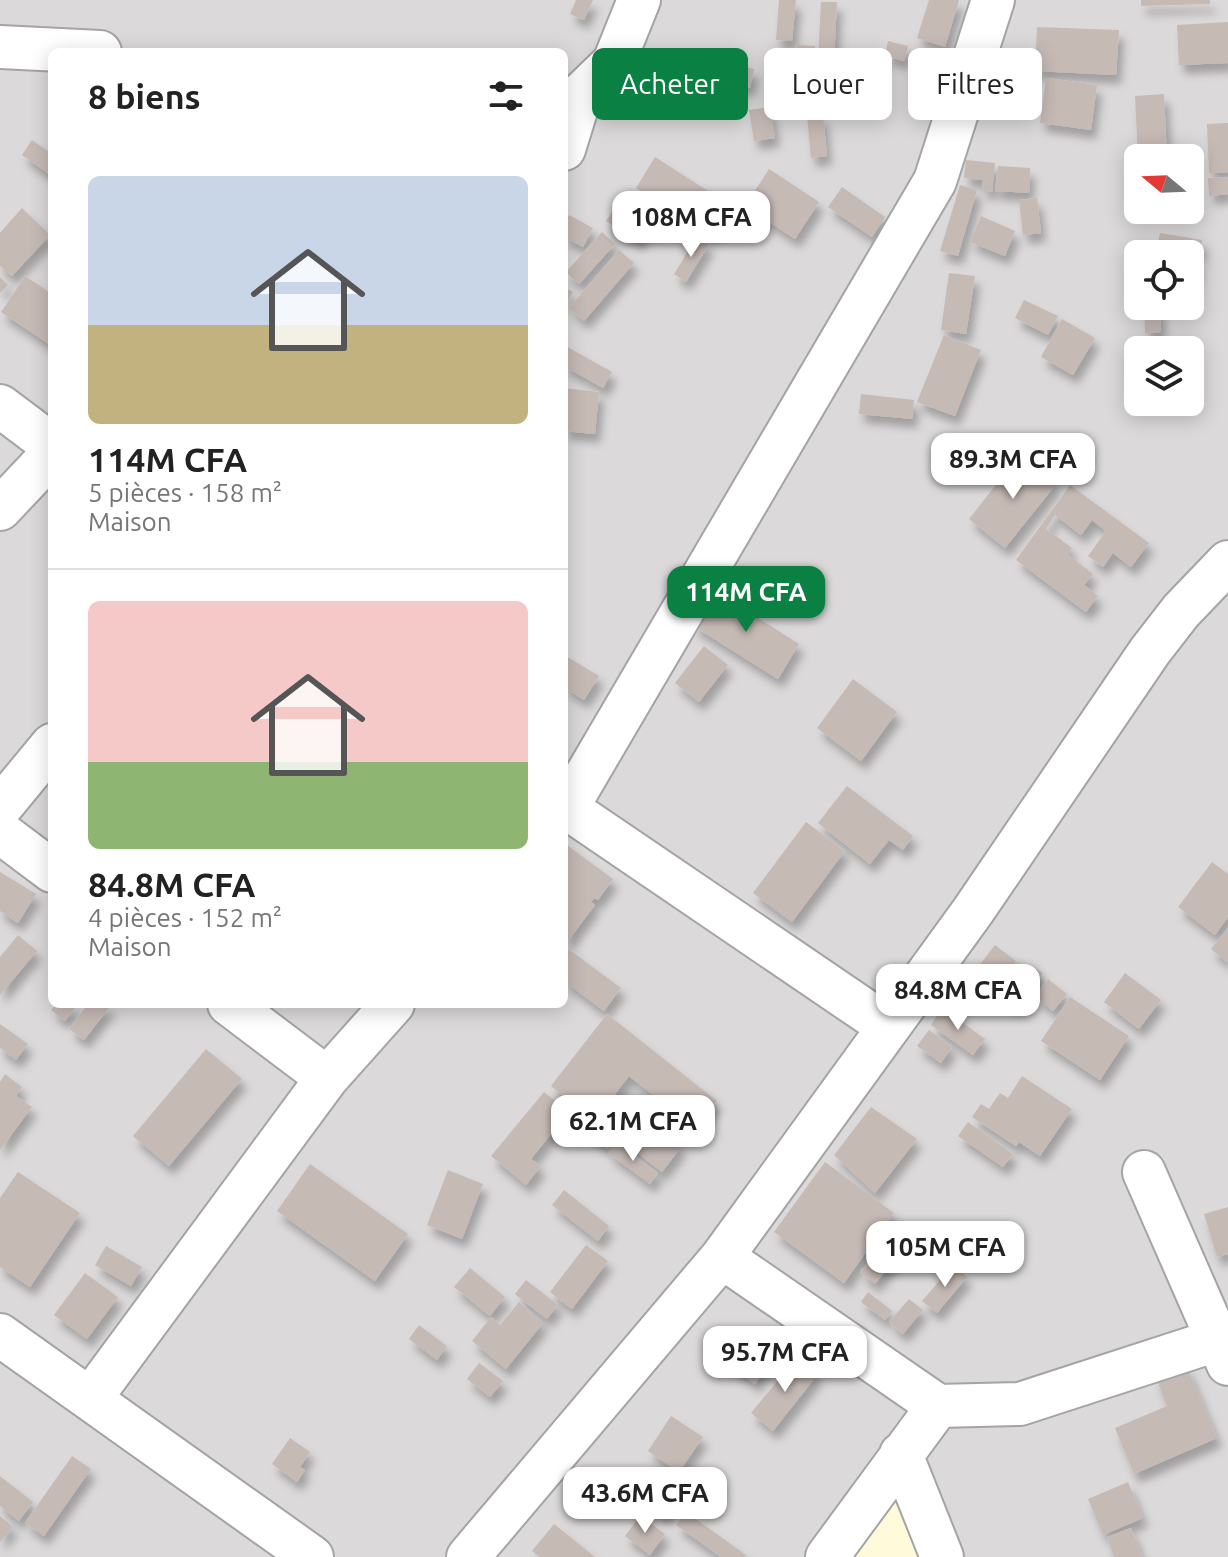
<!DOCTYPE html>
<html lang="fr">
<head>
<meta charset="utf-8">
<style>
	:root { --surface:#fff; --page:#f6f6f6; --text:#222; --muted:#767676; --line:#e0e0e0; --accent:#0b8043 }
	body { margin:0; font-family:Ubuntu,sans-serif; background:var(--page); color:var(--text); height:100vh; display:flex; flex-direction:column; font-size:30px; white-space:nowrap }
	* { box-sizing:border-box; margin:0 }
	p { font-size:26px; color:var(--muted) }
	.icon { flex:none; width:44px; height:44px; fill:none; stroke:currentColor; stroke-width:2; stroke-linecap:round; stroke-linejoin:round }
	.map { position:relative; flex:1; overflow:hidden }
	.panel { position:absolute; left:48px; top:48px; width:520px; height:960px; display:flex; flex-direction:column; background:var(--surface); border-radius:12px; box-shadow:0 4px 20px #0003 }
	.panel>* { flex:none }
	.banner { position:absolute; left:592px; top:48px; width:516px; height:72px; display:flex; gap:16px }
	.needle { width:52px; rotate:289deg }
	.controls { position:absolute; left:1124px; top:144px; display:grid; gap:16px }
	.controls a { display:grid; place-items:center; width:80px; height:80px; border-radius:12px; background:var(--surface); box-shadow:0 4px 20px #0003; font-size:40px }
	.price { position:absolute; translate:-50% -68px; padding:0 18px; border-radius:16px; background:#fff; color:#222; font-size:26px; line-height:52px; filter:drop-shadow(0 2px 4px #0008) }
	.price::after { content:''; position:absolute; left:50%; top:48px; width:24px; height:18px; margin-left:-12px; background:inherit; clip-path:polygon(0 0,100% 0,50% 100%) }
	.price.active { background:var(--accent); color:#fff }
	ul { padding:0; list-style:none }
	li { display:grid; align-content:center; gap:16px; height:424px; padding:0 40px }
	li+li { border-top:2px solid var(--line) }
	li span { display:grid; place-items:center; height:248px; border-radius:12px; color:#555 }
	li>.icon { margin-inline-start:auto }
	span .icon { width:144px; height:144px; fill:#fffc; stroke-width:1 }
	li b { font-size:34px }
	h2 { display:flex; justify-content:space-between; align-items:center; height:96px; padding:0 40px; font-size:34px }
	.pill { padding:0 28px; border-radius:12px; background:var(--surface); box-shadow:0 4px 20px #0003; font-size:28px; line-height:72px }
	.pill.active { background:var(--accent); color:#fff }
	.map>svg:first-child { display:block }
</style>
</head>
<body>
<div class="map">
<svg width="1228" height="1557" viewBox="0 0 1228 1557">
	<defs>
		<filter id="shadow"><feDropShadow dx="5" dy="9" stdDeviation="4" flood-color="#0004"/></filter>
	</defs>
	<rect width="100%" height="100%" fill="#eee9e2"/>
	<path fill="#dbd9da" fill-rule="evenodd" d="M0,0H1228V1557H0ZM52,52H564V1004H52ZM1138,158H1190V210H1138ZM1138,254H1190V306H1138ZM1138,350H1190V402H1138Z"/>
	<path fill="#fffbda" d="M899,1488L925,1557H845Z"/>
	<path fill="#c6bab5" filter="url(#shadow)" d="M576,0H593L584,20L570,14Z
		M779,0H796L792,41L776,40Z
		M929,0H959L945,47L917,38Z
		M1141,0H1210V4L1141,6Z
		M821,2H837L834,60L818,59Z
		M1228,22V63L1179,65L1177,25Z
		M1037,27L1119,30L1116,75L1035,71Z
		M888,41L908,46L904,61L885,56Z
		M797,45L815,46L814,59L796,57Z
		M729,63L754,69L750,88L724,83Z
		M855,69L858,93L808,101L805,76Z
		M1046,78L1097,85L1091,130L1040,123Z
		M1164,94L1167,158H1138L1135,96Z
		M770,107L775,138L754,141L749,110Z
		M823,115L827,156L811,158L807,116Z
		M1228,123V172L1209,173L1207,124Z
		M32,140L52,154V176L22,155Z
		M655,157L730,205L711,235L636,188Z
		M966,160L995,163L992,192L982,190L983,180L964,178Z
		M998,166L1030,168L1029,193L995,191Z
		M769,169L819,202L795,239L745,206Z
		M1228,177V194L1209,196L1208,178Z
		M960,185L977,190L958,256L940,251Z
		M842,187L885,217L872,237L828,207Z
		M626,191L658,212L638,242L606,221Z
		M1037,198L1041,233L1023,235L1019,200Z
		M22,208L50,235L12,276L0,266V233Z
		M569,215L593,228L583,247L564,237V225Z
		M981,216L1015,231L1005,256L970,242Z
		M602,232L615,244L579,284L566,272Z
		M1160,233L1202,240L1200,255L1157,248Z
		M697,237L709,244L686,282L674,274Z
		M619,250L634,263L584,321L569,308Z
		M1134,250L1150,252L1138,254V274L1129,273Z
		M1190,259L1198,261L1194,283H1190Z
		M949,273L975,276L966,334L941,330Z
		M25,276L52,294V346L1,312Z
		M0,277L8,285L0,293Z
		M564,287L573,292L564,309Z
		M1024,300L1058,316L1048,335L1015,318Z
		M1144,306H1160L1161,332L1145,333Z
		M1062,319L1095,338L1073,375L1041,357Z
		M944,335L981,350L955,416L917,402Z
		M1130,340L1163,349V350H1138V363L1125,359Z
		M564,345L612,372L603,388L564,366Z
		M564,388L599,392L595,434L564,431Z
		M861,394L914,400L912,419L859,414Z
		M1020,454L1057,483L1005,548L969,519Z
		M1070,485L1149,543L1131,567L1113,553L1103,567L1088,556L1106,531L1092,520L1081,535L1055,515L1046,529L1072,548L1067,554L1093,574L1084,585L1098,596L1086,612L1016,560Z
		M714,590L799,644L778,679L692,625Z
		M704,646L728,665L699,702L675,683Z
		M564,655L599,676L584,700L564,687Z
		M853,679L897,712L861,761L817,728Z
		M847,786L913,836L903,850L889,840L870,864L818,823Z
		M806,822L845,851L792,922L753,893Z
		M564,843L613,879L598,900L594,898L591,902L595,905L564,946Z
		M1212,862L1228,874V917L1215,935L1178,907Z
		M0,872L36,894L18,923L0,911Z
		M1228,928V963L1211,949Z
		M18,935L37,951L0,995V957Z
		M995,945L1016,961L986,1001L964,985Z
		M567,948L621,988L604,1011L564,981V952Z
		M1028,964L1043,973L1031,992L1015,983Z
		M1125,973L1161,1000L1139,1029L1104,1002Z
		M1048,979L1067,994L1053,1011L1035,996Z
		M1005,986L1024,996L1019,1006L1000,997Z
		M1070,997L1129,1036L1100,1080L1041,1041Z
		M56,1004H78L65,1021L51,1010Z
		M88,1004H112L84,1040L69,1029Z
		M942,1008L985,1039L973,1055L931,1025Z
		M607,1014L717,1101L695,1128L629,1076L615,1094L682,1146L662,1172L551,1086Z
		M0,1024L28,1044L16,1060L0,1048Z
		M929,1030L952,1047L941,1063L917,1046Z
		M206,1049L242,1079L169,1166L133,1136Z
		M5,1074L22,1087L16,1096L32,1107L0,1150V1082Z
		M1022,1076L1072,1109L1040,1156L1019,1142L1016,1146L972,1117L981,1104L989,1109L1000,1093L1008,1098Z
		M544,1092L569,1112L531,1159L541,1166L526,1185L491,1156Z
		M871,1107L917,1139L875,1193L834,1155Z
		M968,1122L1013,1154L1003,1167L958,1136Z
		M598,1128L614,1141L608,1149L591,1137Z
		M616,1142L658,1173L650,1184L608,1153Z
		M825,1162L894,1213L844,1283L774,1232Z
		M310,1164L408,1234L375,1281L277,1211Z
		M448,1170L483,1184L462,1239L427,1225Z
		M18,1172L80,1213L30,1287L0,1267V1198Z
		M564,1190L609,1226L598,1241L552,1205Z
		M1228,1207V1254L1217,1257L1204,1214Z
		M903,1220L917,1232L875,1284L860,1272Z
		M586,1245L608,1261L572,1309L550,1292Z
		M106,1246L142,1267L131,1286L95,1265Z
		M953,1265L967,1277L937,1313L922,1301Z
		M470,1268L505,1297L490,1316L454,1287Z
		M85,1273L118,1297L87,1339L54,1315Z
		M526,1280L558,1305L547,1319L515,1294Z
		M868,1292L892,1311L885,1320L861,1302Z
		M909,1299L923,1310L903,1334L889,1322Z
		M519,1302L543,1323L506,1369L472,1341L491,1317L500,1325Z
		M419,1325L447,1346L437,1360L409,1339Z
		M747,1343L771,1361L755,1384L730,1366Z
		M797,1357L818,1374L773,1431L751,1413Z
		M479,1363L503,1381L490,1397L467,1379Z
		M1186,1365L1217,1438L1134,1474L1115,1428L1167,1406L1156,1378Z
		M671,1416L703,1437L679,1472L648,1451Z
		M290,1438L310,1452L300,1467L305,1470L297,1482L272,1464Z
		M72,1456L91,1469L44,1536L25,1523Z
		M620,1469L672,1505L664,1517L612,1482Z
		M0,1476L33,1502L19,1521L0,1506Z
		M1128,1482L1143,1518L1103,1535L1088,1499Z
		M686,1512L746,1555L744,1557H721L676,1525Z
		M0,1516L13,1527L0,1542Z
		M640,1516L665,1534L650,1555L625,1536Z
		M554,1524L595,1557H540L532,1551Z
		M1131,1528L1142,1557H1114L1107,1537Z"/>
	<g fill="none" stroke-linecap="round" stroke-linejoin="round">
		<defs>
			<path id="minor" d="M0,47L100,52
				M564,149L581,94L614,62L639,0
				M0,406L52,445
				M0,509L52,454
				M564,806L889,1027
				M0,808L52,745
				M564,813L935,181L993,0
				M0,832L52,871
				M229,1004L327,1078
				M1144,1172L1228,1364
				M722,1257L938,1406L1020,1404L1217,1340
				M0,1335L312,1557
				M90,1399L327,1078L393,1004
				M901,1454L942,1557
				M468,1557L722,1257L973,911L1150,651L1181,611L1228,562
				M827,1557L938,1406"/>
		</defs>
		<use href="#minor" stroke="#a4a4a4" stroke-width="46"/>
		<use href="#minor" stroke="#fff" stroke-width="42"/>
	</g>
</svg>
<div class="controls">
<a><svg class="needle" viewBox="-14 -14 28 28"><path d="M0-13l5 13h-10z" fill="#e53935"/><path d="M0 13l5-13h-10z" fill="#767676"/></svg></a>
<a><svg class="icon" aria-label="locate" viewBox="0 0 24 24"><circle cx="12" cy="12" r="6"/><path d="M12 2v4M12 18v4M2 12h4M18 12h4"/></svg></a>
<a><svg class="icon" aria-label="layers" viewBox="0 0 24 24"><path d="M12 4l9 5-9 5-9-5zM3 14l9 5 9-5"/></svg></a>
</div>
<b class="price" style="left:691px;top:259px">108M CFA</b>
<b class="price" style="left:1013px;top:501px">89.3M CFA</b>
<b class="price active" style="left:746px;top:634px">114M CFA</b>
<b class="price" style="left:958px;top:1032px">84.8M CFA</b>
<b class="price" style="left:633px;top:1163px">62.1M CFA</b>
<b class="price" style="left:945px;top:1289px">105M CFA</b>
<b class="price" style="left:785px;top:1394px">95.7M CFA</b>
<b class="price" style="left:645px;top:1535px">43.6M CFA</b>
<div class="banner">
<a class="pill active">Acheter</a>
<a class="pill">Louer</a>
<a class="pill">Filtres</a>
</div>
<section class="panel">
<h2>8 biens<svg class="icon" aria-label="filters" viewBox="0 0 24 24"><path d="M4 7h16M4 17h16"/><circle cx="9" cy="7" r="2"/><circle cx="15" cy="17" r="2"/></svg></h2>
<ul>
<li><span style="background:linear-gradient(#c9d6e8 60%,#c2b280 0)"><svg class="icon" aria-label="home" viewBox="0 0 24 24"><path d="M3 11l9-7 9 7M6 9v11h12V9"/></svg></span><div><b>114M CFA</b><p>5 pièces · 158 m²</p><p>Maison</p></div></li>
<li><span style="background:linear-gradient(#f6c9c9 65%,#8fb573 0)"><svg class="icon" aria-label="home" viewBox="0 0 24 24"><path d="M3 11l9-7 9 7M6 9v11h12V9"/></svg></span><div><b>84.8M CFA</b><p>4 pièces · 152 m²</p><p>Maison</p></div></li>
</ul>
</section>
</div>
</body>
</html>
